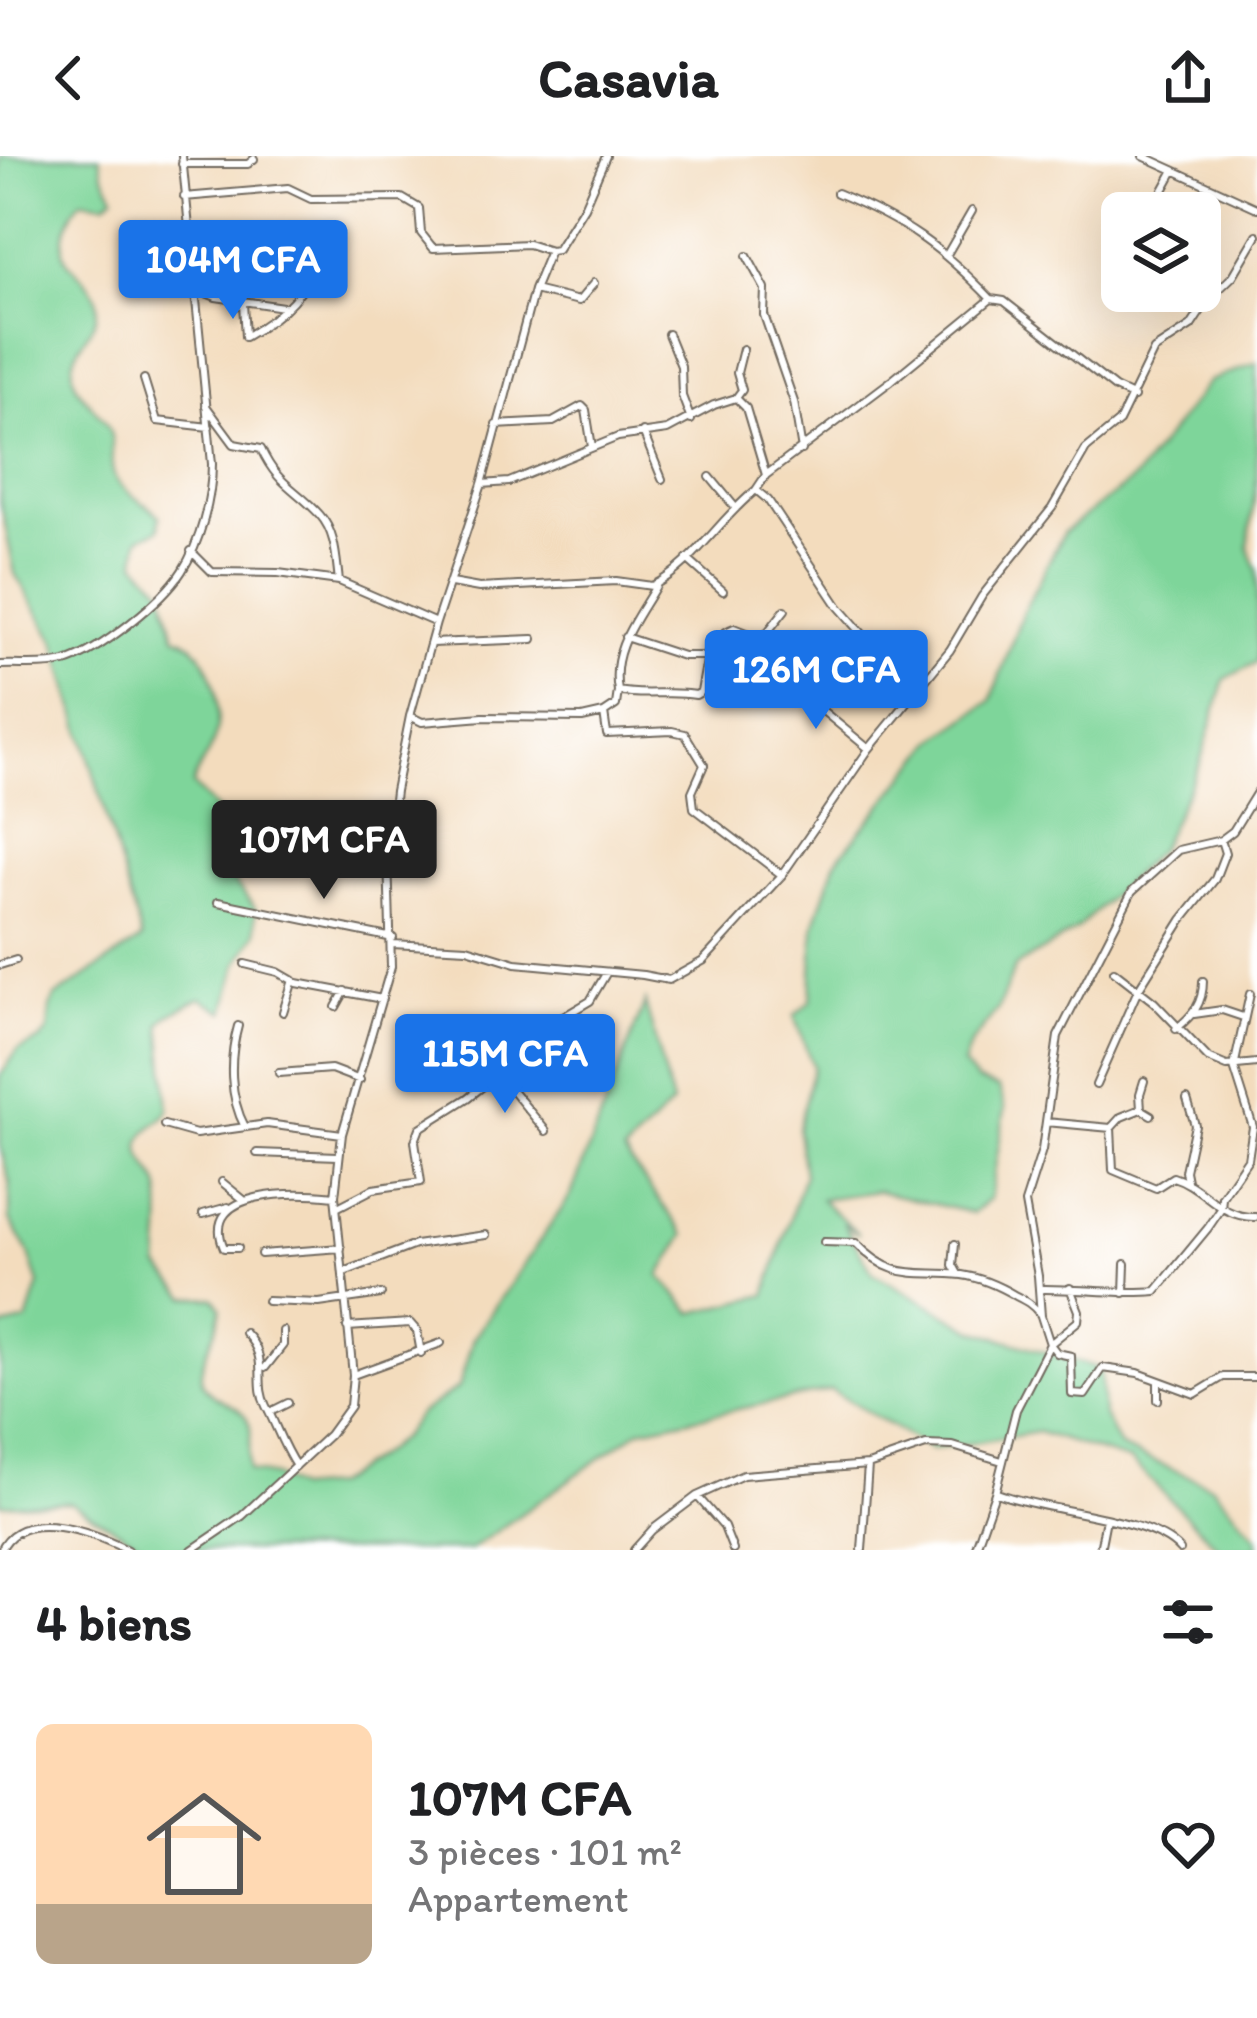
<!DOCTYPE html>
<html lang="fr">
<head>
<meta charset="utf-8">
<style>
	:root { --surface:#fff; --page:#f2f2f2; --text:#202124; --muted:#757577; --line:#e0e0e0; --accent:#1a73e8 }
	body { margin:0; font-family:Itim,sans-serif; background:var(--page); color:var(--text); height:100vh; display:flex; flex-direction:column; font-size:45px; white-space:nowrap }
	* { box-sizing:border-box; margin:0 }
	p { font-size:39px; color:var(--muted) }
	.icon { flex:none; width:66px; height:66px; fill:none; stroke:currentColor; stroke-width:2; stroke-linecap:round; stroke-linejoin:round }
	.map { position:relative; height:1394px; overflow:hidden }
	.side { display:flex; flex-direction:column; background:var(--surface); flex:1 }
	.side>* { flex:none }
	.controls { position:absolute; left:1101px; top:36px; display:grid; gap:24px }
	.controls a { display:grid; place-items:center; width:120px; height:120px; border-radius:18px; background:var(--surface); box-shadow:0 12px 48px #0002; font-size:60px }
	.price { position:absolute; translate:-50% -102px; padding:0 27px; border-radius:12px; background:var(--accent); color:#fff; font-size:39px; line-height:78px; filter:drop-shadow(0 3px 6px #0008) }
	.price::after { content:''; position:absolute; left:50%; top:72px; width:36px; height:27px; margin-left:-18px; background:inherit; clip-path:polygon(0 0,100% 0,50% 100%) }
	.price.active { background:#222; color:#fff }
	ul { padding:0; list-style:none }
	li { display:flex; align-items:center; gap:36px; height:300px; padding:0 36px }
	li+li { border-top:3px solid var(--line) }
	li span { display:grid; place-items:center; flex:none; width:336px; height:240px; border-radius:18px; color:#555 }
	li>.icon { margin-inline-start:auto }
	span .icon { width:144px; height:144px; fill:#fffc; stroke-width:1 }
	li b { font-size:51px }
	h2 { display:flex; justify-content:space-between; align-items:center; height:144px; padding:0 36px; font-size:51px }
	header { display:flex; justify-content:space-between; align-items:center; height:156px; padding:0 36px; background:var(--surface); font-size:54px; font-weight:800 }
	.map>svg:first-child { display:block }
</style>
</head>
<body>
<header><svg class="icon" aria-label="back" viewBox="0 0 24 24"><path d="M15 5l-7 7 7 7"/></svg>Casavia<svg class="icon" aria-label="share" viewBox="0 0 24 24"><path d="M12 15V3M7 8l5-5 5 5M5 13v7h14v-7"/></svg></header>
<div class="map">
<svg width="1257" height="1394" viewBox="0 0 1257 1394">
	<rect width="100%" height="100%" fill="#fff"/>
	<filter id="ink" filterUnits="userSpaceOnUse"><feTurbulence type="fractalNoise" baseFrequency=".00833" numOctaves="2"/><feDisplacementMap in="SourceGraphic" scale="24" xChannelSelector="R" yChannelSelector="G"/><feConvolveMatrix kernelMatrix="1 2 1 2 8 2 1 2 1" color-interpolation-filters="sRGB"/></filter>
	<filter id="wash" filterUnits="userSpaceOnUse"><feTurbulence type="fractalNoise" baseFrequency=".004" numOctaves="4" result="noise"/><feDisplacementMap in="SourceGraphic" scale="48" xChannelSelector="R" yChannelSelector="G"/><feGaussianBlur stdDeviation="2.7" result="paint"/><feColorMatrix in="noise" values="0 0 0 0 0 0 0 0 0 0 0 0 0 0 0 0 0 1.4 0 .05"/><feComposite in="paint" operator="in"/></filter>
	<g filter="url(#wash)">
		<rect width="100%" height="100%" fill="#f3dcbd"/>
		<path fill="#7ed59a" stroke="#548062" stroke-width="3" d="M0,0H100L103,18L114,39L105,47L82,44C74,52 72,58 68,68C47,116 93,112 97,148C100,170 77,185 73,207C69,237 96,248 108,271C117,288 106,309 117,325C126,338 147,348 160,360L159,373L139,382L136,406L162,432L175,480C210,489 223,545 216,577C212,596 197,610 193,629L218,656L230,692L234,726L255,752L256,777L238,807L225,856L201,842L169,859L161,868L169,954C163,966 149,969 143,981C132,1002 157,1015 160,1033C164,1057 160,1086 159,1111L187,1141L214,1142L221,1152C219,1175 204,1193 201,1216C199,1242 232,1242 245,1260C257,1277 245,1295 249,1315L274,1320L296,1333L332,1330L385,1295L403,1280L418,1259L459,1231L473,1183L571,1039L645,846L672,948L624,997L685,1079L660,1120L693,1157L766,1139L804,1019L798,973L813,911L794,860L811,845L814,770L836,705L936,583L991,545L1022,458L1064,376L1135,322L1209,225L1257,207V322L1248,391L1257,415V506L1225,523L1199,610L1159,693L1075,775L1015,811L998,853L970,889L963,909L977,925L999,932L1005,953L990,1042L973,1057L878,1035L821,1043L859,1078L843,1067L873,1117L974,1174L1100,1213L1103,1258L1120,1291L1212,1330L1257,1381V1394H1221L1131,1305L1038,1276L931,1294L831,1234L641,1273L470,1394H152L70,1346L0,1348V1172L27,1165L39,1128L28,1095L10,1064V1028L0,990V920L18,894L40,884L48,875L50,852L55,841L142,783L55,484L15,418L0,344Z"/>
	</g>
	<g filter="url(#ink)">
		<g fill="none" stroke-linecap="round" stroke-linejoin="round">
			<defs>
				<path id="street" d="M1143,0L1257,52
					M182,8H248L254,3
					M184,41L288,32L311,43L402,42L419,52L421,77L433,92L528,88L550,95
					M1144,46L1157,45L1173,16
					M747,100L765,133L764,159L794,246L802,294
					M946,100L972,55
					M196,133L216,141L283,151
					M534,134L579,145L594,127
					M991,143L1004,145L1115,232L1134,241
					M243,147L245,181C273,165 307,141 312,108
					M668,178L681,210L682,240L691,264
					M144,223L157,265L209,271
					M736,242L742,234L737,217L743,193
					M206,250L234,288L261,293C278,330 296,332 320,359C336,377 336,402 339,425
					M496,269L553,266L582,250L586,254L592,291
					M643,276L662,323
					M710,321L734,350
					M482,328L509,326L618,281L667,274L714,249L736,242L746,252L766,319
					M756,334L766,319L891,225L991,143C940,90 905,65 837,37
					M191,395L212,416L278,417L339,425L436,467
					M687,403L723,435
					M451,427L479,432L616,425L652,430C693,410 720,362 756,334L768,344L839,451L874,491L923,527
					M625,481L683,500H707
					M764,481L791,504
					M431,487L533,483
					M0,509C21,508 45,511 65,506C99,496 163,445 182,415C200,387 212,342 212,308L182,0
					M789,527L869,593
					M618,535C610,493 638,462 657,428
					M604,557L616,549L618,535C646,541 666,534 696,539L701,536C706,510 707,482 734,472L762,483L785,454
					M410,560L422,566L483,561L582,562L604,557L607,578L672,575L685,578L704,609L692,636L694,652L782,719
					M248,657L255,665L309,656L393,653
					M339,697H388
					M218,746L393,782
					M392,788L467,792L516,807L643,819L669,824L703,805L782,719L869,593L950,494L982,440L1052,352L1086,293L1119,266L1154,194L1191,170L1208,144L1233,120L1257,79
					M245,808L278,816L297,827L382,843
					M0,809L16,804
					M1114,815L1154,846L1208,902L1227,910L1257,907
					M336,851L345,835
					M283,856L293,824
					M1194,858L1222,854L1243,861
					M238,870C229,902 229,941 245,971
					M1176,873C1193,859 1203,848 1203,825
					M279,917L331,913L360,924
					M498,917L546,975
					M1096,929L1138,834L1182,764L1215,723L1225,697L1221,684
					M1141,953L1140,938L1144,925
					M1046,966L1111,972L1121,961L1141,953L1151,959
					M164,969L196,978L267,968L342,978
					M1111,972L1113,1014L1156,1032L1173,1021C1204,1030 1219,1062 1255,1061
					M257,997L338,1000
					M1187,1025L1185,1015L1195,969L1187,943
					M222,1026L244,1044
					M338,1051L373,1033L421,1026L415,985L420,972L468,942L525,897L556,865L590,845L607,816
					M203,1058L228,1051
					M824,1086L856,1087C894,1127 917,1114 962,1119C982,1122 999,1130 1016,1140C1026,1145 1032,1148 1039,1157
					M955,1088L953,1109L958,1118
					M238,1092H224C198,1031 301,1036 335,1040
					M261,1098L341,1092
					M344,1116L415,1089L486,1079
					M1070,1132L1079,1155L1078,1165L1050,1188L1057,1197L1071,1200L1072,1238L1085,1239L1103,1212L1138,1217L1195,1238L1223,1221H1257
					M1039,1133C1079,1132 1117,1139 1156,1135L1208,1072L1221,1053L1222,1041L1248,1003L1253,971L1234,911L1250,838
					M1124,1137L1125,1108
					M267,1145L319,1147L381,1138
					M347,1171L410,1167L417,1175L421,1197
					M245,1177C271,1203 253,1225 266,1250C276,1269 283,1291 296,1310
					M265,1212L283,1189V1175
					M353,1219L441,1187
					M1158,1226V1244
					M272,1255L288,1247
					M997,1337C1044,1356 1151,1360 1180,1394
					M697,1340L724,1371L733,1394
					M1,1394C22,1349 95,1378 127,1394
					M192,1394L242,1360L329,1279L350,1250L353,1219L335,1040L342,978L391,811L388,697L395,635L410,560L436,467L482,328L534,134L550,95L557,94L584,51L606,0
					M634,1394L652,1374L697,1340L743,1319L868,1309L926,1289L953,1290L1002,1305
					M862,1394L868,1309
					M975,1394L995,1337L1016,1254L1050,1188L1041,1160L1038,1120L1025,1047L1042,994L1058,880L1132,736L1178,694L1221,684L1233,675L1257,636
					M1100,1394L1106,1363"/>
			</defs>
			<use href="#street" stroke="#71695e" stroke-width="10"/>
			<use href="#street" stroke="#fff" stroke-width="6"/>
		</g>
	</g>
</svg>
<div class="controls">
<a><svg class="icon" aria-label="layers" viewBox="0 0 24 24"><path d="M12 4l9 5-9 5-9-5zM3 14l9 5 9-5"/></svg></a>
</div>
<b class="price" style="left:233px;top:166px">104M CFA</b>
<b class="price" style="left:816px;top:576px">126M CFA</b>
<b class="price active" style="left:324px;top:746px">107M CFA</b>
<b class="price" style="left:505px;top:960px">115M CFA</b>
</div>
<section class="side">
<h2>4 biens<svg class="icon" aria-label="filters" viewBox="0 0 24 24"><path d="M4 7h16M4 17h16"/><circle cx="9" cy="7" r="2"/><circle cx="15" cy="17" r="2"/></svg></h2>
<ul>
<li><span style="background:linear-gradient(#ffd9b3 75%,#b9a48a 0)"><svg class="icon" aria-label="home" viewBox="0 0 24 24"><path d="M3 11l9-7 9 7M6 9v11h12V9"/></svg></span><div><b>107M CFA</b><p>3 pièces · 101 m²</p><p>Appartement</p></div><svg class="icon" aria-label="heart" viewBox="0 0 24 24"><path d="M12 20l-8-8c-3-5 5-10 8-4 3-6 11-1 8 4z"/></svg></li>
</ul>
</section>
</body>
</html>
